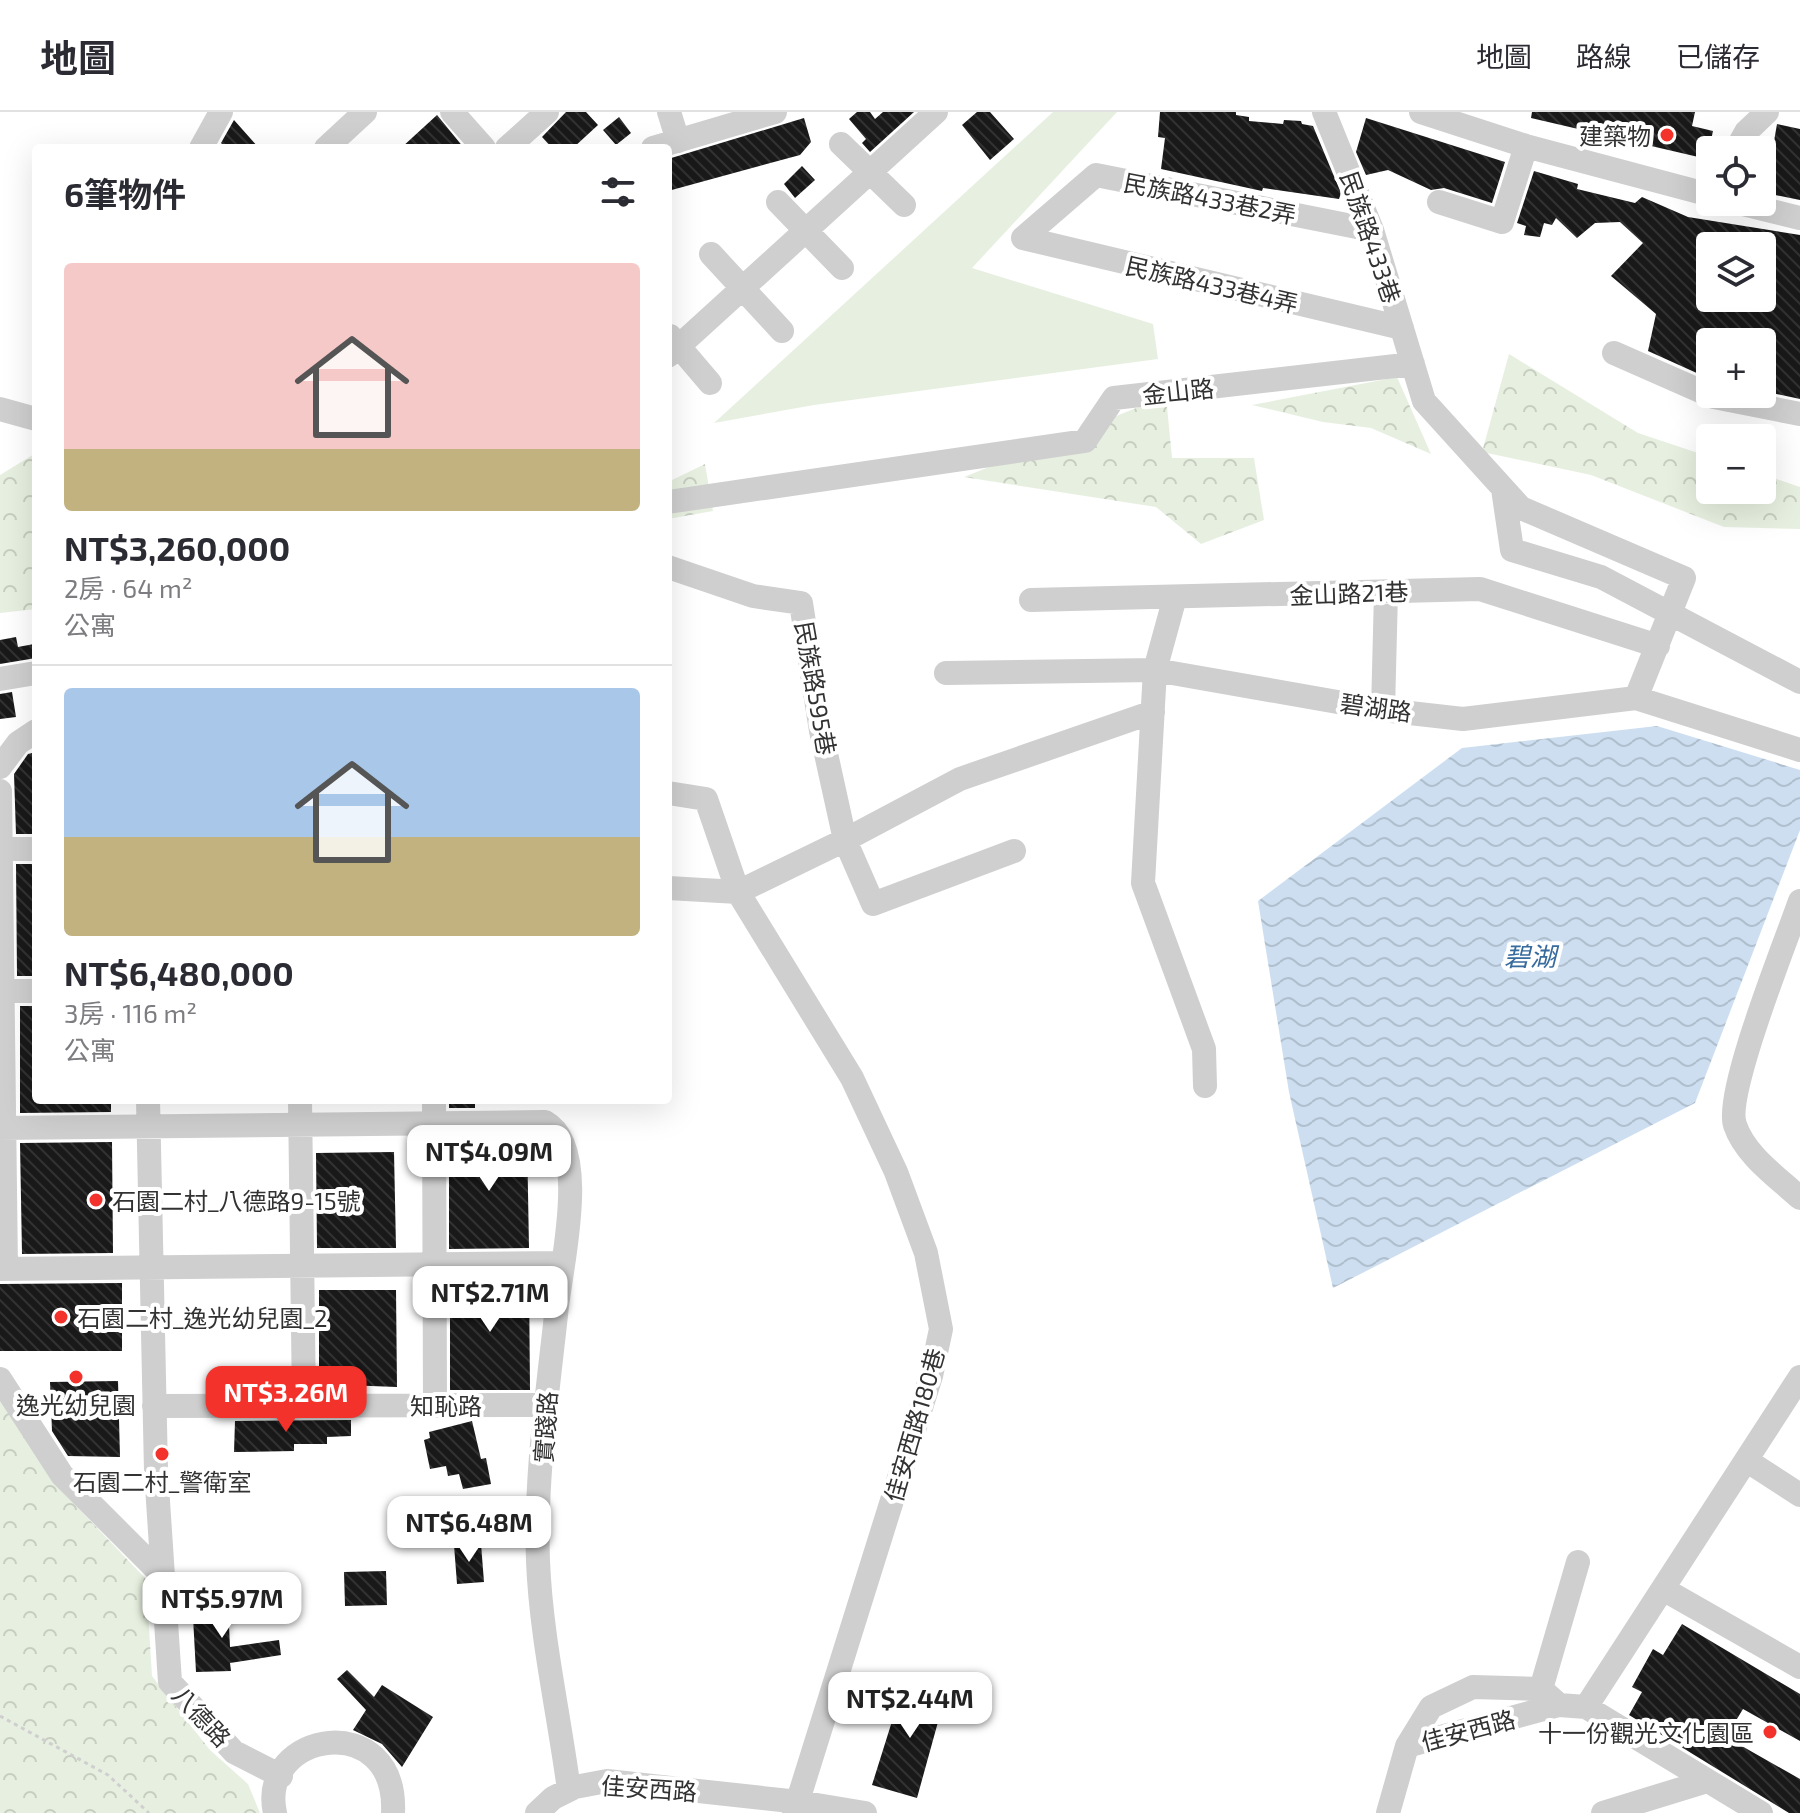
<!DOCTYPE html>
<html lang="zh-TW">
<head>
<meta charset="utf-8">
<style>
	:root { --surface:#fff; --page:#f2f2f3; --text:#2b2b33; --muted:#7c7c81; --line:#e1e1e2; --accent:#f3322b }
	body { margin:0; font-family:"Exo 2","Noto Sans TC",sans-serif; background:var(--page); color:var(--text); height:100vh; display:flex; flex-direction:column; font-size:30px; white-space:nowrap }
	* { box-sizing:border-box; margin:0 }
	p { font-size:26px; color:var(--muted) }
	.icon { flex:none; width:44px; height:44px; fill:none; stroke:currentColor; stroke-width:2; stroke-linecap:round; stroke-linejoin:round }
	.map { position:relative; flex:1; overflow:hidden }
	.drawer { position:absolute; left:32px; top:32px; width:640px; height:960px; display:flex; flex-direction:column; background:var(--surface); border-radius:8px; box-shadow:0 8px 32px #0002 }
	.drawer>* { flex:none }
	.tools { position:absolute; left:1696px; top:24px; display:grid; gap:16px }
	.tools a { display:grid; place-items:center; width:80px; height:80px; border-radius:8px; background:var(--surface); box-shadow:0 8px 32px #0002; font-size:40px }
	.price { position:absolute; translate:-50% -68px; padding:0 18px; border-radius:16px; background:#fff; color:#222; font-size:26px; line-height:52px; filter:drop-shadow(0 2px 4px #0008) }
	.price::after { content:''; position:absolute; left:50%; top:48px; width:24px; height:18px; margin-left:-12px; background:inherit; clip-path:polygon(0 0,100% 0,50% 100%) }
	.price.active { background:var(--accent); color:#fff }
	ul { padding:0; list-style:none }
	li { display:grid; align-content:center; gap:16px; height:424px; padding:0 32px }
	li+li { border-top:2px solid var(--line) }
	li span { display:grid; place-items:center; height:248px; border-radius:8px; color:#555 }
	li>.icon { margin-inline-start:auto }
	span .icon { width:144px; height:144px; fill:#fffc; stroke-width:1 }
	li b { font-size:34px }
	h2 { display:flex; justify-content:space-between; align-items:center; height:96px; padding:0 32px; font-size:34px }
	header { display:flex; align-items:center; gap:48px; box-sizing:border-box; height:112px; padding:0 40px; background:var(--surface); border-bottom:2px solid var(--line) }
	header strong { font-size:38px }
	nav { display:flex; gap:44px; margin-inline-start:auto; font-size:28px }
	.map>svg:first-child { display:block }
</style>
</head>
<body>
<header>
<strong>地圖</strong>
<nav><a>地圖</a><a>路線</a><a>已儲存</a></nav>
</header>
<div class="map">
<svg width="1800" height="1701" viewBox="0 0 1800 1701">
	<defs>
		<pattern id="forest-crowns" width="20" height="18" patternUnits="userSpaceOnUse" patternTransform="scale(2)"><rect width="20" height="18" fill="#e7f0e0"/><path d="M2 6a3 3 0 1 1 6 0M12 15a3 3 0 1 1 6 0" fill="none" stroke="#c7cec1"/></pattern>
		<pattern id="water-waves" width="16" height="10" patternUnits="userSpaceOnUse" patternTransform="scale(2)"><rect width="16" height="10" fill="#ccdef0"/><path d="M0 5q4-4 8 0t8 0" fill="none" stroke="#b0bfce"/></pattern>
		<pattern id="building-back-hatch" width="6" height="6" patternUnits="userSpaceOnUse" patternTransform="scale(2)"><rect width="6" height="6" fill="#191919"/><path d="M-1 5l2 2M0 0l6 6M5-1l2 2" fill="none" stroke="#323232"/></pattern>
	</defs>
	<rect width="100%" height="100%" fill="#fff"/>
	<path fill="url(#forest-crowns)" d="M1509,242L1638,321L1710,345V378H1762V362L1800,375V417L1724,415L1591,363L1482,340Z
		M1397,265L1431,342L1371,316L1323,310L1252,293Z
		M1166,284L1172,346H1254L1264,408L1201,432L1156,395L964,365Z
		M36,341V497L0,501V363Z
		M705,352L713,399L668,407V370Z
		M0,1279L55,1372L146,1467L152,1564L210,1638L248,1672L260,1701H0Z"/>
	<path fill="#e7f0e0" d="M1053,0H1117L972,156L1153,212L1158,247L814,293L714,311Z"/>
	<path fill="url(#water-waves)" d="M1657,614L1800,658V718L1695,991L1333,1176L1289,980L1258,789L1462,636Z"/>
	<path fill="url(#building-back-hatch)" fill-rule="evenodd" d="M566,0H586L598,13L573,36H552L542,25Z
		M857,0H870L875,7L883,0H914L870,40L862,31L866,27L849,7Z
		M977,0H990L1014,27L990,48L962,13Z
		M1160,0H1236V3L1249,5V9L1283,12L1284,8L1301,9L1302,12L1313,14L1341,81L1339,87L1263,76L1262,79L1161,57L1165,26L1158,25Z
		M1532,0H1695L1692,14L1713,19L1707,47L1531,6Z
		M437,3L464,36H401Z
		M619,5L631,21L616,33L603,18Z
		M804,6L811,30L800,43L668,79V47Z
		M1366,6L1505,50L1492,91L1444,76L1431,78L1388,58L1366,63L1356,40Z
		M234,8L259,36H226L221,31Z
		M1777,12L1800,17V88L1765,81Z
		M802,54L815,68L795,86L784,72Z
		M1534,59L1578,72L1577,77L1635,91L1642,85L1688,105L1800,123V287L1762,279V230H1710V267L1648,239L1656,202L1611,164L1643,131L1620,110L1595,111L1577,126L1556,106L1552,113L1544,111L1540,125L1524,123L1526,114L1517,111ZM1710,134H1762V186H1710Z
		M16,525L18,535L34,532L36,546L0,552V528Z
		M12,580L16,605L0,607V582Z
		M36,640V722H16L14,662L28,642Z
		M16,752H36V864H17Z
		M20,894H36V988H111V1000L20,1001Z
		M449,988H475V996H449Z
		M527,1025L529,1136L449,1137V1026Z
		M112,1030L113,1141L22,1142L20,1031Z
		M394,1040L396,1136H317L316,1041Z
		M529,1166L530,1278H450V1167Z
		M122,1171V1239H0V1172Z
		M319,1178H396L397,1275L319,1272Z
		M118,1269L120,1345L68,1344L52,1319L50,1270Z
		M351,1308V1324L327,1325V1332H294V1339L234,1340L235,1309Z
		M472,1309L481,1347L486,1346L491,1372L463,1377L459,1362L448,1364L446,1354L430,1357L424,1328L430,1326L429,1320Z
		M481,1432L484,1470L457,1472L454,1433Z
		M386,1459L387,1493L345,1494L344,1460Z
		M192,1487L228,1493L230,1535L279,1528L281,1543L230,1551L231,1559L196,1560Z
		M1682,1512L1800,1582V1629L1743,1597L1726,1625L1800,1667V1701H1789L1629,1603L1642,1580L1632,1575L1653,1537L1663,1543Z
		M347,1558L374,1585L382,1573L433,1605L402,1655L382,1632L353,1618L366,1598L337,1567Z
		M904,1571L946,1581L917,1686L872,1673Z"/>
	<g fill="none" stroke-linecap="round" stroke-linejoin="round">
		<path stroke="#cfcfcf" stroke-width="3" stroke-dasharray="4 4" stroke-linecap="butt" d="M0,1604L108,1663L149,1701"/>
		<path stroke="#cfcfcf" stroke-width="24" d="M452,0L484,36
			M669,0L678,29
			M1324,0L1372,118L1424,289L1521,396L1684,466L1636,586
			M1421,0L1526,34L1710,83
			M841,32L904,93
			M201,36L221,0
			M326,36L365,0
			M507,36L547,0
			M653,36L775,0
			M1736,38L1746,20L1767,0
			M778,90L842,156
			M1439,90L1502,110L1526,34
			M1735,90L1800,106
			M1023,126L1402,216
			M1023,126L1096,63L1372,118
			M711,142L782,219
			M670,224L710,271
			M1614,241L1714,285L1800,302
			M668,244L936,0
			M0,297L36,307
			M1503,377L1512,438L1601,465L1800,570
			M668,390L1085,329L1114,286L1413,252
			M668,455L753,484L801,491L821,619L845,728L873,792L1014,739
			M1175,485L1155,558L1143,771L1204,937L1205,974
			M1031,488L1480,477L1658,534
			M946,561L1155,558L1383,598L1463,607L1636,586L1800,638
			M0,567L36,561
			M1383,598L1386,480
			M0,655L18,631L36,619
			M0,679L6,1157
			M668,681L706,687L738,780L852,966L896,1060L926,1141L941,1217L931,1264L794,1701
			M0,737H36
			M668,776L738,780L845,728L960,667L1153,600
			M1800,789C1787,827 1724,982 1735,1013C1745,1043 1777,1065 1800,1086
			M0,879H36
			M148,988L156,1359L170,1570L234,1640L281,1664
			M300,988L304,1291
			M434,988L435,1294
			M0,1016L545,1010C590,1035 562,1150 557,1194C548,1278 535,1364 538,1449C541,1525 559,1602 569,1678
			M0,1157L562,1151
			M0,1267L62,1363L160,1461
			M154,1294L546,1293
			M1746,1348L1800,1383
			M1663,1477L1800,1555
			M1541,1577L1578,1450
			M1586,1595L1800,1265
			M1407,1634L1431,1595L1473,1575L1541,1577L1559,1593
			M275,1701C257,1619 398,1596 393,1701
			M537,1701L553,1686L575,1675L607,1669L799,1690L865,1701
			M1388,1701L1407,1634L1559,1593L1586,1595L1761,1701
			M1603,1701L1707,1669"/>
	</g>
	<g fill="#f3322b" stroke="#fff" stroke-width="3">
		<circle cx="1667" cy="23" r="8"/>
		<circle cx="96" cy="1088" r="8"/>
		<circle cx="61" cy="1205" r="8"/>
		<circle cx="76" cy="1265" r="8"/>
		<circle cx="162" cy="1342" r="8"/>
		<circle cx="1770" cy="1620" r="8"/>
	</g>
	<g text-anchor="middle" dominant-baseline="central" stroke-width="8" stroke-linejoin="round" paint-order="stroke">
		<g font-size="24" fill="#323232" stroke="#fff" text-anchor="end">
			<text x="1651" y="23">建築物</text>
			<text x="112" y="1088" text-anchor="start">石園二村_八德路9-15號</text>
			<text x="77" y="1205" text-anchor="start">石園二村_逸光幼兒園_2</text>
			<text x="76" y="1292" text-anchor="middle">逸光幼兒園</text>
			<text x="162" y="1369" text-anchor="middle">石園二村_警衛室</text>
			<text x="1754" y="1620">十一份觀光文化園區</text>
		</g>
		<g font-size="24" fill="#323232" stroke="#fff">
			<text transform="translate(1210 86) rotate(11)">民族路433巷2弄</text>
			<text transform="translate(1371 125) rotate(71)">民族路433巷</text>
			<text transform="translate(1212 172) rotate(13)">民族路433巷4弄</text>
			<text transform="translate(1178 279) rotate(-6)">金山路</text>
			<text transform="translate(1349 481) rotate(-2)">金山路21巷</text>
			<text transform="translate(816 576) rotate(80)">民族路595巷</text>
			<text transform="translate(1376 595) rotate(8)">碧湖路</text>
			<text x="446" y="1293">知恥路</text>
			<text transform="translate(914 1313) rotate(-74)">佳安西路180巷</text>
			<text transform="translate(545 1315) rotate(-86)">實踐路</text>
			<text transform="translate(202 1604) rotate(47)">八德路</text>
			<text transform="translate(1468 1618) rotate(-15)">佳安西路</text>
			<text transform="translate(649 1676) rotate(4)">佳安西路</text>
		</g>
		<g font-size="26" font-style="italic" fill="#386b9d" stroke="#fff">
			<text x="1530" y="843">碧湖</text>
		</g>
	</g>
</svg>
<div class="tools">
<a><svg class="icon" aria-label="locate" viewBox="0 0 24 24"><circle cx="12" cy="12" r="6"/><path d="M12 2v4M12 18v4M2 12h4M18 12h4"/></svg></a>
<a><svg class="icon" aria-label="layers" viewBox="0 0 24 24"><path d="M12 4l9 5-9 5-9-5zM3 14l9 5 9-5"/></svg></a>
<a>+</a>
<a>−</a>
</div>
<b class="price" style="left:489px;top:1081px">NT$4.09M</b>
<b class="price" style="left:490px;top:1222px">NT$2.71M</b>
<b class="price active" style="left:286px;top:1322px">NT$3.26M</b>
<b class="price" style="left:469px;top:1452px">NT$6.48M</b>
<b class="price" style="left:222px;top:1528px">NT$5.97M</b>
<b class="price" style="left:910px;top:1628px">NT$2.44M</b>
<section class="drawer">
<h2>6筆物件<svg class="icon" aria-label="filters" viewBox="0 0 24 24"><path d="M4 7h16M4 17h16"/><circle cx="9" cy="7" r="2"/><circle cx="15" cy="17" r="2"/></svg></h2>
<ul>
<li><span style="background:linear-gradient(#f6c9c9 75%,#c2b280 0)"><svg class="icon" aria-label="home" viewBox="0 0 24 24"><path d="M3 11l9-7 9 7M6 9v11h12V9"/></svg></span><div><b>NT$3,260,000</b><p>2房 · 64 m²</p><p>公寓</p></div></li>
<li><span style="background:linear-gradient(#a9c7e8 60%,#c2b280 0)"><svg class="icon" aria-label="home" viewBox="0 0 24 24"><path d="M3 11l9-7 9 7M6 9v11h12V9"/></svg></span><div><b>NT$6,480,000</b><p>3房 · 116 m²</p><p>公寓</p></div></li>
</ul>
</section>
</div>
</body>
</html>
